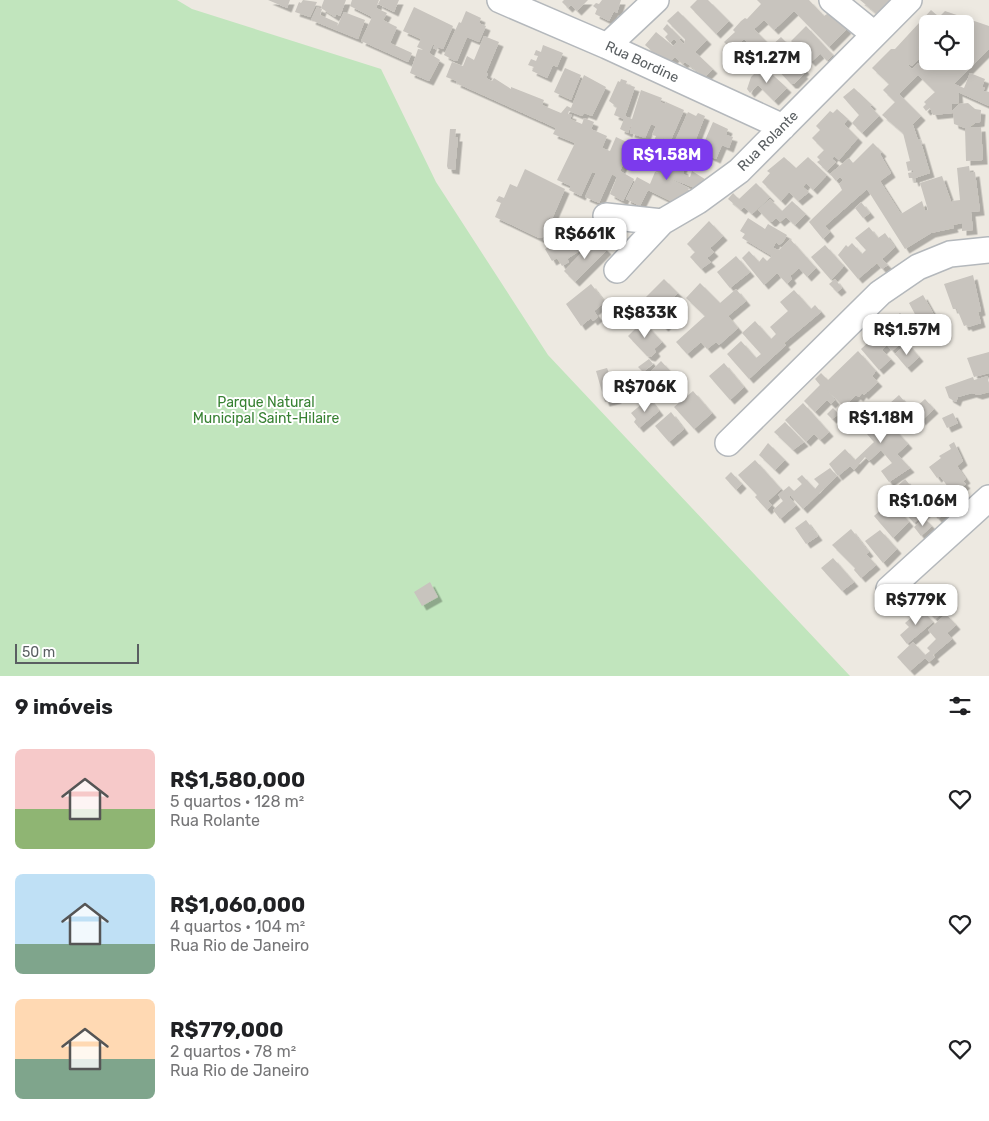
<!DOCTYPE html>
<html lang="pt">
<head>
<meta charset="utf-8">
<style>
	:root { --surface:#fff; --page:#f2f2f2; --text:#202124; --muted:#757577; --accent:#7c3aed }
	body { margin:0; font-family:Rubik,sans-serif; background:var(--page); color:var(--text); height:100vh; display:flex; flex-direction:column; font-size:19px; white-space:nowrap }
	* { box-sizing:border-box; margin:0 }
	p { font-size:16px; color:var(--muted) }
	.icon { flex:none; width:28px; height:28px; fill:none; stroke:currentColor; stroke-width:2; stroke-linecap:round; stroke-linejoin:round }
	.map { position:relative; height:676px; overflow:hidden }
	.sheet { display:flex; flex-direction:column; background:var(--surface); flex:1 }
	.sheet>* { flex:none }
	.fabs { position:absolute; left:919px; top:15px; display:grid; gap:10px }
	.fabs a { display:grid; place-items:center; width:55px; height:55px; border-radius:8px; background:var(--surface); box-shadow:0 2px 12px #0003; font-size:25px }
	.scale { position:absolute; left:15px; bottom:12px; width:124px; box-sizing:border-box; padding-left:5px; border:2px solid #5a5f62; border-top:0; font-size:14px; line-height:18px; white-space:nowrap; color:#5a5f62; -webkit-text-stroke:4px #fff; paint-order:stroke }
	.price { position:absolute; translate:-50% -42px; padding:0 11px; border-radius:10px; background:#fff; color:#222; font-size:16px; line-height:32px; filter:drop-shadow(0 1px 2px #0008) }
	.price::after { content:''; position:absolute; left:50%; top:30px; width:15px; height:11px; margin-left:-8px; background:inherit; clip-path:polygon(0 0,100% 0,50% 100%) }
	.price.on { background:var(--accent); color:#fff }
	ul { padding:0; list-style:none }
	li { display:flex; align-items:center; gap:15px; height:125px; padding:0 15px }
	li span { display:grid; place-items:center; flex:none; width:140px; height:100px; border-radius:8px; color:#555 }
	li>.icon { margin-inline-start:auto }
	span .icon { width:60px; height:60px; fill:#fffc; stroke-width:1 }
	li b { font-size:21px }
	h2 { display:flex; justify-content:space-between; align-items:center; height:60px; padding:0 15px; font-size:21px }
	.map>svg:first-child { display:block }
</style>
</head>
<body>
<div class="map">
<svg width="989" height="676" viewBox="0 0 989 676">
	<defs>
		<filter id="shadow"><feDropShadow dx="4.5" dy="4.5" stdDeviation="0" flood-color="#0004"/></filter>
	</defs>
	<rect width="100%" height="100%" fill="#ede9e1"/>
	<path fill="#c1e5bd" d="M0,0H177L192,9L381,69L436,182L548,355L850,676H0Z"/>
	<path fill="#c8c4be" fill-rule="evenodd" filter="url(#shadow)" d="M268,0H290L287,8Z
		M303,0L317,2L310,17L295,12L299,2L301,3Z
		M324,0H346L340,16L336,14L335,17L321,8Z
		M352,0H379L376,8L387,13L383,20L397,27L390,43L412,53L408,62L361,41L372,17L350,6Z
		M380,0H399L394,12L378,4Z
		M564,0H588L577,11L571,5L568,8L562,2Z
		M602,0H621L617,13L614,11L609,21L595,14L597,9L593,6L596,3L599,4Z
		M697,0H708L729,21L716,34L690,7Z
		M757,0H809L824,16L830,12L847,29L829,47L794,11L774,30L764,20L754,29L771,46L781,37L791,47L787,51L805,70L802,73L804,74L794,84H791L765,56L763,58L744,39L732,50L724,42L735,32L733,30L741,21L745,18L747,19L761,4Z
		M860,0H891L877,14Z
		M317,7L322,9L320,15L338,23L337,27L344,12L365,20L358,39L311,20Z
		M414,7L453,26L443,49L438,47L437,50L433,48L435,45L433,44L429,53L440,60L429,81L410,73L418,49L424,50L417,47L421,39L403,31Z
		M931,10L939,17L945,11L989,26V49L954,84L964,88L970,73L985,79L982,87L985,88L983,91L989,92V106L958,92L959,103L952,104V111L959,104L968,103L975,109L981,110L980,122L975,123L968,128L981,127L983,160L966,161L965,128L954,124L953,113L933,115L930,108L926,111L923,107L926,104L924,102L935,92L918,75L899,94L921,116L912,125H913L918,140L920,139L930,173L915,178L916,181L914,182L913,178H909L908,173L913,172V170L908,171L906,162L910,161L903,133L882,115L895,102L883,90L889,84L872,68L891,49H895ZM928,24H965V61H941L935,68L929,62L923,68L918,63L912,69L908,65L909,64L912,66L925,53L928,55V48L923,52L918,47L923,40L928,44Z
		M466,11L481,18L479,23L486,26L479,42L467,37L457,61H455L444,55L459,22L461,23Z
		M678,11L707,40L695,52L713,69L705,77L685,62L683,64L675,57L669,63L650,55L653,52L645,45L656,32L673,46L677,42L674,39L670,43L665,37L668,34L663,29L667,24L681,38L679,39L684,44L685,39L667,21Z
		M806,26L833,55L827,61L819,52L820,54L811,62L791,41Z
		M484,36L499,42L486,73L488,74L486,78L492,81L494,78L511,89V87L544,100L542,105L561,113L567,106L571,108L584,75L606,87L592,116L584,113L582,116L569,111L568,114L572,115L570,119L582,124L584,118L594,122L591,129L607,136L602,148L610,151L616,137L631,144L633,140L642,144L635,162L626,158L620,171L634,179L623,201L610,194L617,177L612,174L599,203L585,197L596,173L592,172L581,196L569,190L571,186L557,180L575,143L553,134L556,128L456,83L457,81L446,77L452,62L463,66L467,56L474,60Z
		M543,45L563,53L557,67L553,65L547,78L532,71L534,67L528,65L531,59L536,61L538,56L534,55L536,50L541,52Z
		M764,67L787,88L774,101L758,85L750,93L747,89L751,77L757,71L762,77L764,74L760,70Z
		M565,68L581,75L571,100L554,92Z
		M621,79L627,81L626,84L635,87L625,116L632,119L641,90L662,98L660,102L665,104L666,102L684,110L671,140L663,138L659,146L653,143L656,136L652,135L656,126L651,124L645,138L630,133L632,122L628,133L620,129L624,119L614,115L617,107L609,101L618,81L620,82Z
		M854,88L872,105L870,106L879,116L862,133L852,123L859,115L843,97Z
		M837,109L848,119L844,124L858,138L839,160L834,156L832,159L836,162L827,171L817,162L820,160L817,157L824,150L812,138L820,130L816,126L830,111L833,113Z
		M688,112L696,116L698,113L705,116L692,149L675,141Z
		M713,122L728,129L726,135L733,137L729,148L722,145L716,159L700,152Z
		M450,129H456L455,137H458L455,170L448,169L447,166Z
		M873,143L882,152L880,154L891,173L880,181L901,214L922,201L925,211L928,210L920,183L942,176L953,207L952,201L960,200L957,168L969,166L970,173L975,172L980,211L971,212L973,230L962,231V223L953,225L954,228L931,233L905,249L867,189L825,226L830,232L823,239L809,222L842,190L839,184L843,180L840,177L836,181L830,174L849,158L853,163Z
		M678,149L687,156L682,169L684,170L683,174L690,177L692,171L708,181L700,190L664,176L689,188L681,206L648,190L640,206L626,199L637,177L650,184L655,172L659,173L653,170L657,158L668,163L674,150L677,151Z
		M784,157L796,168L808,157L827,175L813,190L806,183L803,187L809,192L798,201L789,192L781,201L762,182L770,173L767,171Z
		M525,169L565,189L552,219L549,217L543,229L576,223L574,231L565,233L567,239L548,243L547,236L539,238L495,217L501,203L496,201L499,196L504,198L510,184L517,187Z
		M756,183L770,197L752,214L744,207L741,210L728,199L733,193L739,199Z
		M770,199L782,211L792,201L806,214L795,225L786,217L780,222L776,218L772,222H770L758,210Z
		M861,202L870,213L863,218L855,208Z
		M748,218L765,229L768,224L787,235L783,242L779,245L776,242L773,248L779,250L790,239L816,268L807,277L799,268L790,276L792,279L787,284L777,273L764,285L742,258L749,251L759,262L763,257L767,261L772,256L742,238L745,234L740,231Z
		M709,221L723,236L710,248L714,252L707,258L711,262L701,269L690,257L695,252L687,244Z
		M869,227L878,238L885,233L895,247L882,259L888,265L882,269L877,263L858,279L838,255L846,245L848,247L852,243L862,254L866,250L855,238Z
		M578,232L587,246L567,259L569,262L562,266L557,258L552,261L545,249L557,242L558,244Z
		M595,239L607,250L575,282L564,271Z
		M825,245L844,266L831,280L811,257Z
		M736,256L750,272L730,288L717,272Z
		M973,275L981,311L978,312L981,323L968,327L967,325L964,326L957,309H953L944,284Z
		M664,279L678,293L671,300L681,310L664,327L640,303Z
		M835,279L842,288L837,292L829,284Z
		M700,283L720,303L736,289L746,301L728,316L738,328L719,345L716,342L707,349L701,342L687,354L676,342L705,316L686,298Z
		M591,284L605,302L594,311L598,317L593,321L591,318L581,326L566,304Z
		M794,290L811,309L815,305L821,312L784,343L786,345L749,379L727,354L741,341L756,358L761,354L742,333L755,321L771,339L776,334L770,327L788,311L780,302Z
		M923,295L941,327L925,337L914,319L917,318L909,303Z
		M900,313L913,327L911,329L916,334L909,340L907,338L892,351L887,345L882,350L891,359L879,370L861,349Z
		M643,321L662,342L654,349L656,352L651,357L647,356L628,336Z
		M907,343L919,357L907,368L895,354Z
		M858,351L876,371L872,376L878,382L864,395L862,393L859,397L856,395L844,407L827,390L835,400L831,404L827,400L815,412L804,401L820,385L815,379L821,373L828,380Z
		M989,352V373L974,377L967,358Z
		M649,359L653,364L643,372L638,367Z
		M661,361L672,373L659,385L648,374Z
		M724,363L744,387L730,400L709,376Z
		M607,368L609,373L612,372L615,379L612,380L617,399L605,402L596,371Z
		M988,376L989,392L978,395L972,393L958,397L956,402L949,398L945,387L973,377L974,380Z
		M693,391L712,413L694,429L674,407Z
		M899,395L910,408L891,425L908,444L897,454L910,468L889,482L881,471L892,463L881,450L869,461L865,457L854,470L850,466L838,476L829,464L845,449L855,460L874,442L867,434L885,417L880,412Z
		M649,398L659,411L639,428L634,422L636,419L631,413Z
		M925,399L934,409L921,421L919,418L912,425L905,417Z
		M803,403L829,432L820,440L814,434L806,442L785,420Z
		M833,408L839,414L832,419L827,414Z
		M853,410L860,418L855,422L848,414Z
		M671,412L684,429L669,442L655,426Z
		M953,413L958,423L947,428L942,418Z
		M785,422L804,442L793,450L774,432Z
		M954,442L963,461L957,466L966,479L963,481L966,484L953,494L940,476L937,478L929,467L941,458L939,456L951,449L949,445Z
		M768,443L785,460L775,470L759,455Z
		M755,460L781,489L768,501L772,505L767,510L755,497L757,495L738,475Z
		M830,468L837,476L803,509L790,495L789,497L796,505L780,519L773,510L783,501L778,495L789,486L794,491L802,484L797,479L802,475L815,489L819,484L814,479Z
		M731,472L742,484L736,490L725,478Z
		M905,479L930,509L914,523L889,494Z
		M891,501L909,522L893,538L874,516Z
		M936,502L945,513L938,519L929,508Z
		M924,518L932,526L921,536L914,527Z
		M806,520L818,536L806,544L795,528Z
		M851,529L869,552L866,554L876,565L861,578L854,570L855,568L832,545Z
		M880,530L897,549L883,563L865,541Z
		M833,558L854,582L842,591L821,568Z
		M430,582L438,597L422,606L414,592Z
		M933,590L949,607L935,619L919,602Z
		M921,609L933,622L907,644L900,635L909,627L905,623Z
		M946,614L956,625L947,633L952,639L933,655L935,657L929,662L925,658L910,671L897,657L913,642L925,655L930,651L927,648L936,639L928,630Z"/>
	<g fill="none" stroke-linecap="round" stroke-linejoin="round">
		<defs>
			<path id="minor" d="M500,0L607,46L783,127
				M832,0L874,34
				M607,46L656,0
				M606,216L662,222
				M617,270L662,222L698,201L739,171L909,0
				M728,443L880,293L918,267L950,254L989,250
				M889,589L989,498"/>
		</defs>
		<use href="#minor" stroke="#b4b8bc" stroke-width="28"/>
		<use href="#minor" stroke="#fff" stroke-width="25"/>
	</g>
	<g text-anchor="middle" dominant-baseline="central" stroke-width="4" stroke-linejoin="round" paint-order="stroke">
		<g font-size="14" fill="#5a5f62" stroke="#fff">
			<text transform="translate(642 62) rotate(25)">Rua Bordine</text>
			<text transform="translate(768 141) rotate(-45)">Rua Rolante</text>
		</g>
		<g font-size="14" fill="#378132" stroke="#fff">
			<text x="266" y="402">Parque Natural<tspan x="266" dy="16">Municipal Saint-Hilaire</tspan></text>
		</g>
	</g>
</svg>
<div class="fabs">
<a><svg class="icon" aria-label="locate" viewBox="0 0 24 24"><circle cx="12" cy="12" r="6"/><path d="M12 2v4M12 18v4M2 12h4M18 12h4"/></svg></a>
</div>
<div class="scale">50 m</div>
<b class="price" style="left:767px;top:84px">R$1.27M</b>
<b class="price on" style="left:667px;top:181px">R$1.58M</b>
<b class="price" style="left:585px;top:260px">R$661K</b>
<b class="price" style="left:645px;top:339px">R$833K</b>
<b class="price" style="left:907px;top:356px">R$1.57M</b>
<b class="price" style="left:645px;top:413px">R$706K</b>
<b class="price" style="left:881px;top:444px">R$1.18M</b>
<b class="price" style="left:923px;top:527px">R$1.06M</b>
<b class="price" style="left:916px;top:626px">R$779K</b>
</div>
<section class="sheet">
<h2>9 imóveis<svg class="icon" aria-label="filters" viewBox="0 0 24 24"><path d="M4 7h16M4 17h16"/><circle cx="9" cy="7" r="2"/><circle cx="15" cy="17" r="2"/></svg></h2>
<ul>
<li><span style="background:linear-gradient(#f6c9c9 60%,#8fb573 0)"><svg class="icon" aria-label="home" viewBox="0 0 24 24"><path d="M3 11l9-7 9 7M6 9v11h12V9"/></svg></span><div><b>R$1,580,000</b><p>5 quartos · 128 m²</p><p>Rua Rolante</p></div><svg class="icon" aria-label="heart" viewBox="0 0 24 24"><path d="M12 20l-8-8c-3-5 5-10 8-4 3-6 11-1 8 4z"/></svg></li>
<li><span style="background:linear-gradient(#bfe0f5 70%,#7fa58c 0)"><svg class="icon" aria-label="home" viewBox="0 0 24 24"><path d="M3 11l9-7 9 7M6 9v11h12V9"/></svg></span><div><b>R$1,060,000</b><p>4 quartos · 104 m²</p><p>Rua Rio de Janeiro</p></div><svg class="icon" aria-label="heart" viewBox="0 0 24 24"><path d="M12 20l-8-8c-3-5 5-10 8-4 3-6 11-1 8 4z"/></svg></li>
<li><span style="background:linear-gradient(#ffd9b3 60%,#7fa58c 0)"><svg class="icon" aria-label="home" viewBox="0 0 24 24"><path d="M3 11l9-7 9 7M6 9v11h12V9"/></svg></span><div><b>R$779,000</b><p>2 quartos · 78 m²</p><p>Rua Rio de Janeiro</p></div><svg class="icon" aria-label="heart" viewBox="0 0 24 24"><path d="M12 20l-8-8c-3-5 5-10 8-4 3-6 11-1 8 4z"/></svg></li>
</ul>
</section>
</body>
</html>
